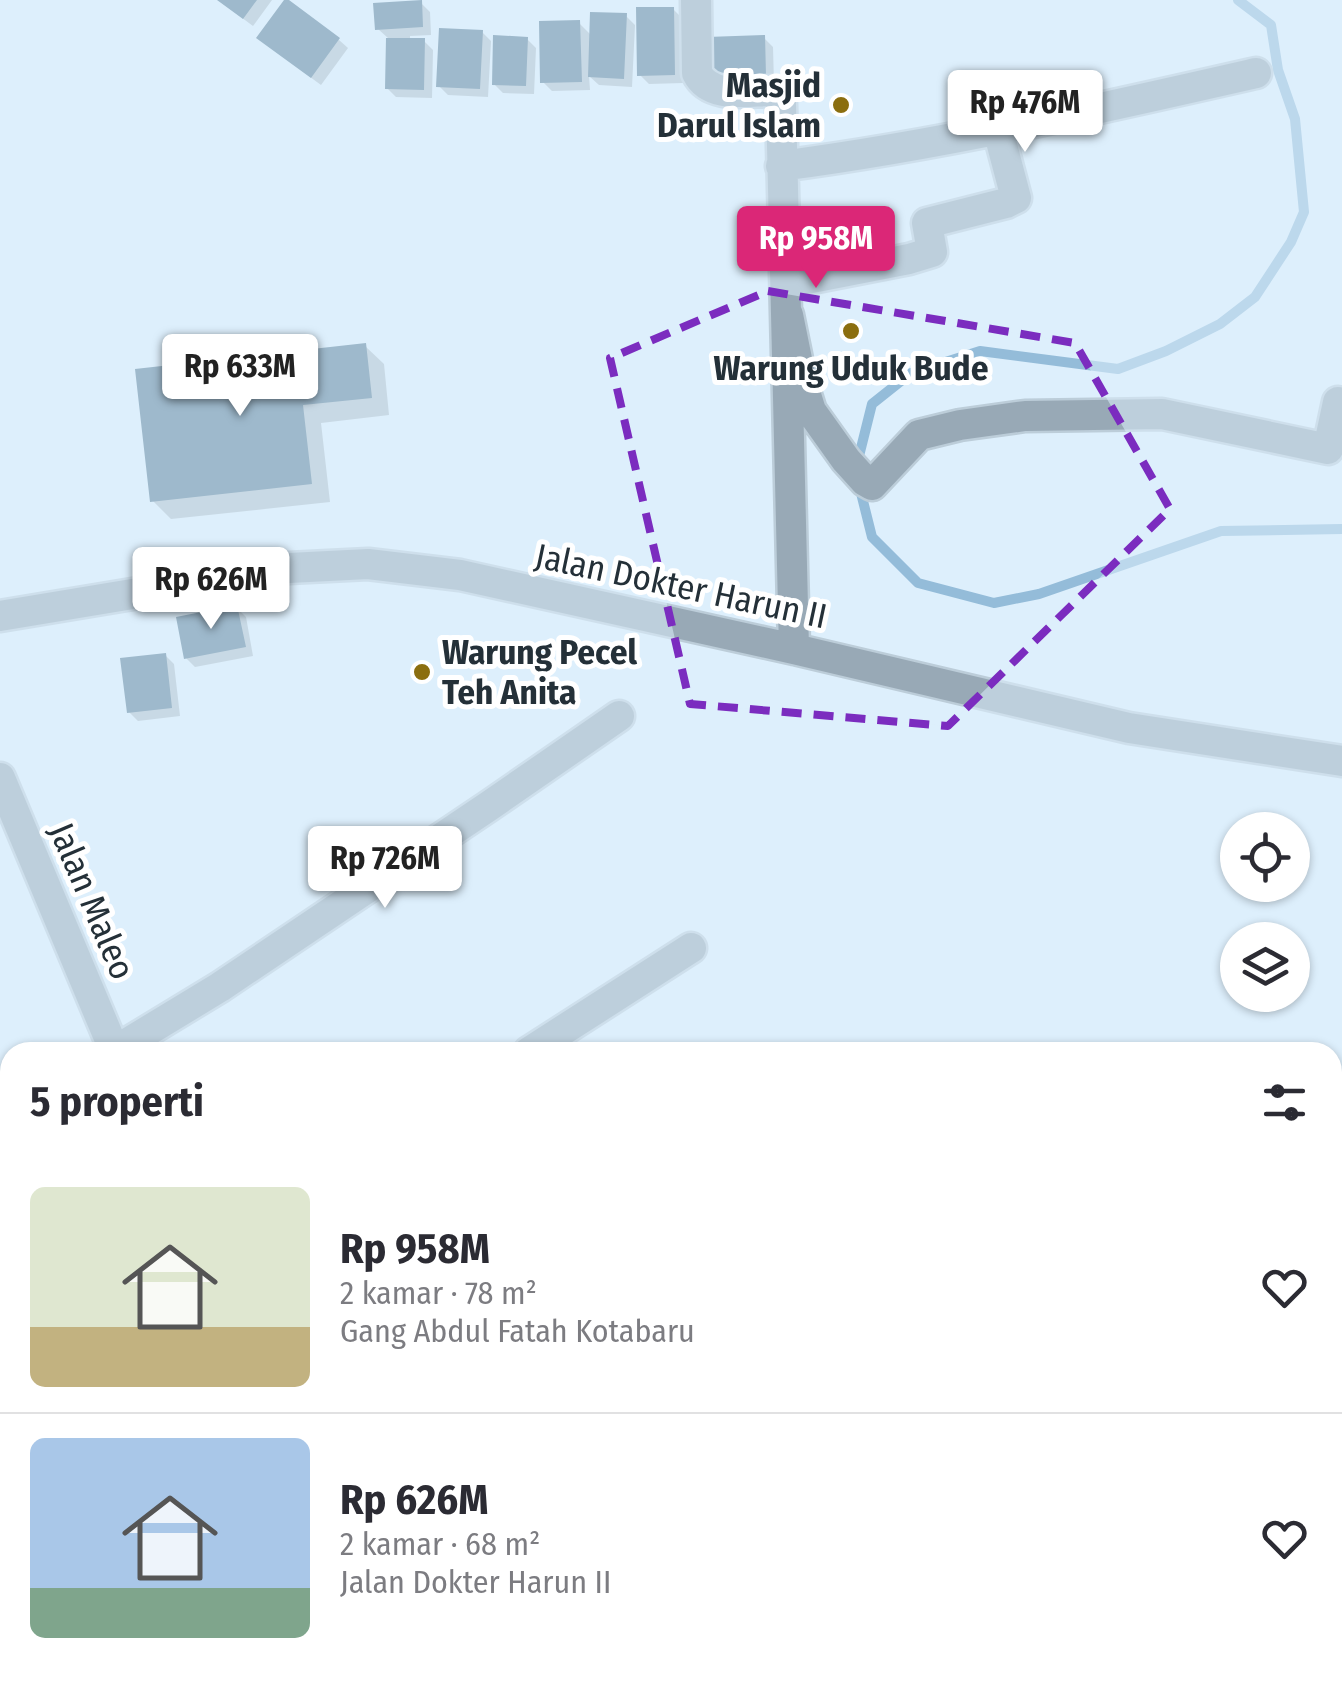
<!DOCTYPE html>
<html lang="id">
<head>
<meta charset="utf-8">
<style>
	:root { --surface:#fff; --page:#f7f7f7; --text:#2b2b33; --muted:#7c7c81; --line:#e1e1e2; --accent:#db2777 }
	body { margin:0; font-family:"Fira Sans Condensed",sans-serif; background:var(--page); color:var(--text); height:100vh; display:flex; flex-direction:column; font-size:38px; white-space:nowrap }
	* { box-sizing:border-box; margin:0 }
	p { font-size:32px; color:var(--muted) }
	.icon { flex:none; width:55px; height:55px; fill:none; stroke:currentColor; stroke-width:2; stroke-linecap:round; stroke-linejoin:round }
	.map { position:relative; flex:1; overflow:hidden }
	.details { position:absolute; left:0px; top:1042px; width:1342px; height:642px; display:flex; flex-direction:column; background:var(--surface); border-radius:30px 30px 0 0; box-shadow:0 2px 8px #0004 }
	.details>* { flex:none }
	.controls { position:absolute; left:1220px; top:812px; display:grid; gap:20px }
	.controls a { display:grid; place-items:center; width:90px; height:90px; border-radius:50%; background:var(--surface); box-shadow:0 2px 8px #0004; font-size:50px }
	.price { position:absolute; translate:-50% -85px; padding:0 22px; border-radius:10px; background:#fff; color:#222; font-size:32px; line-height:65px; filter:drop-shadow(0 2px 5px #0008) }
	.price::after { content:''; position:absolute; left:50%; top:60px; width:30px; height:22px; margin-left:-15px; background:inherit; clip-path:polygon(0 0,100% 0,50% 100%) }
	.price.active { background:var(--accent); color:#fff }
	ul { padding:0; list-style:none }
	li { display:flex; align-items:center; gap:30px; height:250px; padding:0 30px }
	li+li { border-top:2px solid var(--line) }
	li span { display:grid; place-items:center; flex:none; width:280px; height:200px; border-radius:15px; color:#555 }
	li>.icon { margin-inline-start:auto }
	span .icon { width:120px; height:120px; fill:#fffc; stroke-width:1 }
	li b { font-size:42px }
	h2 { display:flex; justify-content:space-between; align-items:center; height:120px; padding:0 30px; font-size:42px }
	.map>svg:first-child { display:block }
</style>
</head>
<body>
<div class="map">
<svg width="1342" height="1684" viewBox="0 0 1342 1684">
	<rect width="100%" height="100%" fill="#ddeffc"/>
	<path fill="#0003" d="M218,0H272L253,26Z
		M421,3L430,12L431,35L410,36V40L424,41L433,50L432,98L396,97L387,88L388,38L378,29Z
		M673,9L682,18L683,83L649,84L640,75Z
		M626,16L635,25L632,87L599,85L589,76L590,90L552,91L543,82L579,23L592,36Z
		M482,32L491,41L488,97L448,95L439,86Z
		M764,38L773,47L774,84L720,86Z
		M527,39L536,48L534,94L503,93L494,84Z
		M339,40L348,48L321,85L268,46Z
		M365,346L384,364L389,415L321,423L330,502L171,519L153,501Z
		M237,608L246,617L253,656L195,667L186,658Z
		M165,655L174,664L180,716L138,721L129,712Z"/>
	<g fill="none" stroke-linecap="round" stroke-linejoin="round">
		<path stroke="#94bcd9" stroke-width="10" d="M857,464L872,404L911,373L980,351L1118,369L1166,351L1220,324L1255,297L1291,242L1304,212L1295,119L1278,70L1271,25L1238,0
			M859,485L872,537L918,583L994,603L1039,594L1221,531L1342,529"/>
	</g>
	<path fill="#527892" d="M217,0H257L243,19Z
		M284,0H289L340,38L311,78L256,38Z
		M422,0L423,27L375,30L373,3Z
		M636,7H674L675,75L637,76Z
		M590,12L627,13L624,79L588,77Z
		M580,20L582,82L540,83L539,21Z
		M439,28L483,30L480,89L436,87Z
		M493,35L528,37L526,86L492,85Z
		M765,35L766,76L709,78L707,37Z
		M386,38H425L424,90L385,89Z
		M366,343L372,398L303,405L312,484L150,502L135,369Z
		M237,605L246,647L184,659L176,617Z
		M166,653L172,708L127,713L120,658Z"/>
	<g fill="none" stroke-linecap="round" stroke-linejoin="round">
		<defs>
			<path id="minor" d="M696,0L697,73C710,99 747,91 771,91L779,96L781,104L794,649
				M781,166C941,145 1098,109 1256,73
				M786,283L909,259L932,252L927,223L1006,203L1016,198L998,130
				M788,315L801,379L811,411L846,460L865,481L872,485L919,435L960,425L1025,416L1162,414L1328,449L1338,402L1342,403
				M0,616L289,568L368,564L460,575L794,649L1129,728L1342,761
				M0,778L115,1052
				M113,1052L220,987L489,806L619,716
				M529,1052L691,948
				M0,1130L10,1123
				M1332,1461L1342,1460
				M450,1675L458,1684"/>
		</defs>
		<use href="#minor" stroke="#bccdd9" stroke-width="35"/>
		<use href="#minor" stroke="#98a9b6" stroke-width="30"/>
	</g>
	<path d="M0 0H1342V1684H0ZM768,291L1075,343L1170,509L948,726L690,704L610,358Z" fill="#ddeffc" fill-opacity=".55" fill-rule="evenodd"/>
	<path fill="none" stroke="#7b2cbf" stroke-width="8" stroke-dasharray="20 12" stroke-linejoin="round" d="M768,291L1075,343L1170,509L948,726L690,704L610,358Z"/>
	<g fill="#8b6e0f" stroke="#fff" stroke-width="4">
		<circle cx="841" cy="105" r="10"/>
		<circle cx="851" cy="331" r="10"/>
		<circle cx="422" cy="672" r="10"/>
	</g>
	<g text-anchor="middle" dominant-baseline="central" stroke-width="10" stroke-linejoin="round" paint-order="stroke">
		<g font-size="35" font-weight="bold" fill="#243038" stroke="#fff" text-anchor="end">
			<text x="821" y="85">Masjid<tspan x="821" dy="40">Darul Islam</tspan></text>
			<text x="851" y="368" text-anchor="middle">Warung Uduk Bude</text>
			<text x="442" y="652" text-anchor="start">Warung Pecel<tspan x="442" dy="40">Teh Anita</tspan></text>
		</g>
		<g font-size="35" fill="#243038" stroke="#fff">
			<text transform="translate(681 586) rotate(12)">Jalan Dokter Harun II</text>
			<text transform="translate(92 901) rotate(67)">Jalan Maleo</text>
		</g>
	</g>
</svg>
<div class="controls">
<a><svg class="icon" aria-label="locate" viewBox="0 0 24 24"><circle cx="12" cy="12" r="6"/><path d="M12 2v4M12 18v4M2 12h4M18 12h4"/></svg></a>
<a><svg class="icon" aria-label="layers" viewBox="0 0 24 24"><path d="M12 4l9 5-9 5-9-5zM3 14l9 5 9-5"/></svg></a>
</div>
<b class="price" style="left:1025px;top:155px">Rp 476M</b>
<b class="price active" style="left:816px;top:291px">Rp 958M</b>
<b class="price" style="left:240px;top:419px">Rp 633M</b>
<b class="price" style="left:211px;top:632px">Rp 626M</b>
<b class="price" style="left:385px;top:911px">Rp 726M</b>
<section class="details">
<h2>5 properti<svg class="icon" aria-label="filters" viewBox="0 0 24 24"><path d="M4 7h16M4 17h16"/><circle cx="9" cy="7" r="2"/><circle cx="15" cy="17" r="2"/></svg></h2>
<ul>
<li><span style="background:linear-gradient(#dfe7d0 70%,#c2b280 0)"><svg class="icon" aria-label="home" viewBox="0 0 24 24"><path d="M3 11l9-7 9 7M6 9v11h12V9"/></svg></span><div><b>Rp 958M</b><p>2 kamar · 78 m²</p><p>Gang Abdul Fatah Kotabaru</p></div><svg class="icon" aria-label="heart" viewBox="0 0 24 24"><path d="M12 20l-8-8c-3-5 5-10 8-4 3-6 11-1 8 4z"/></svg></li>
<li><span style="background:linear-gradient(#a9c7e8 75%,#7fa58c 0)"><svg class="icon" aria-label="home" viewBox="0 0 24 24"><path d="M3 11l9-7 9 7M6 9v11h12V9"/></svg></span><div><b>Rp 626M</b><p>2 kamar · 68 m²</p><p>Jalan Dokter Harun II</p></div><svg class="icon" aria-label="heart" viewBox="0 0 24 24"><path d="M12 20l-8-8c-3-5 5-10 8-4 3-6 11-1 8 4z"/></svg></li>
</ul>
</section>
</div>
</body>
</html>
